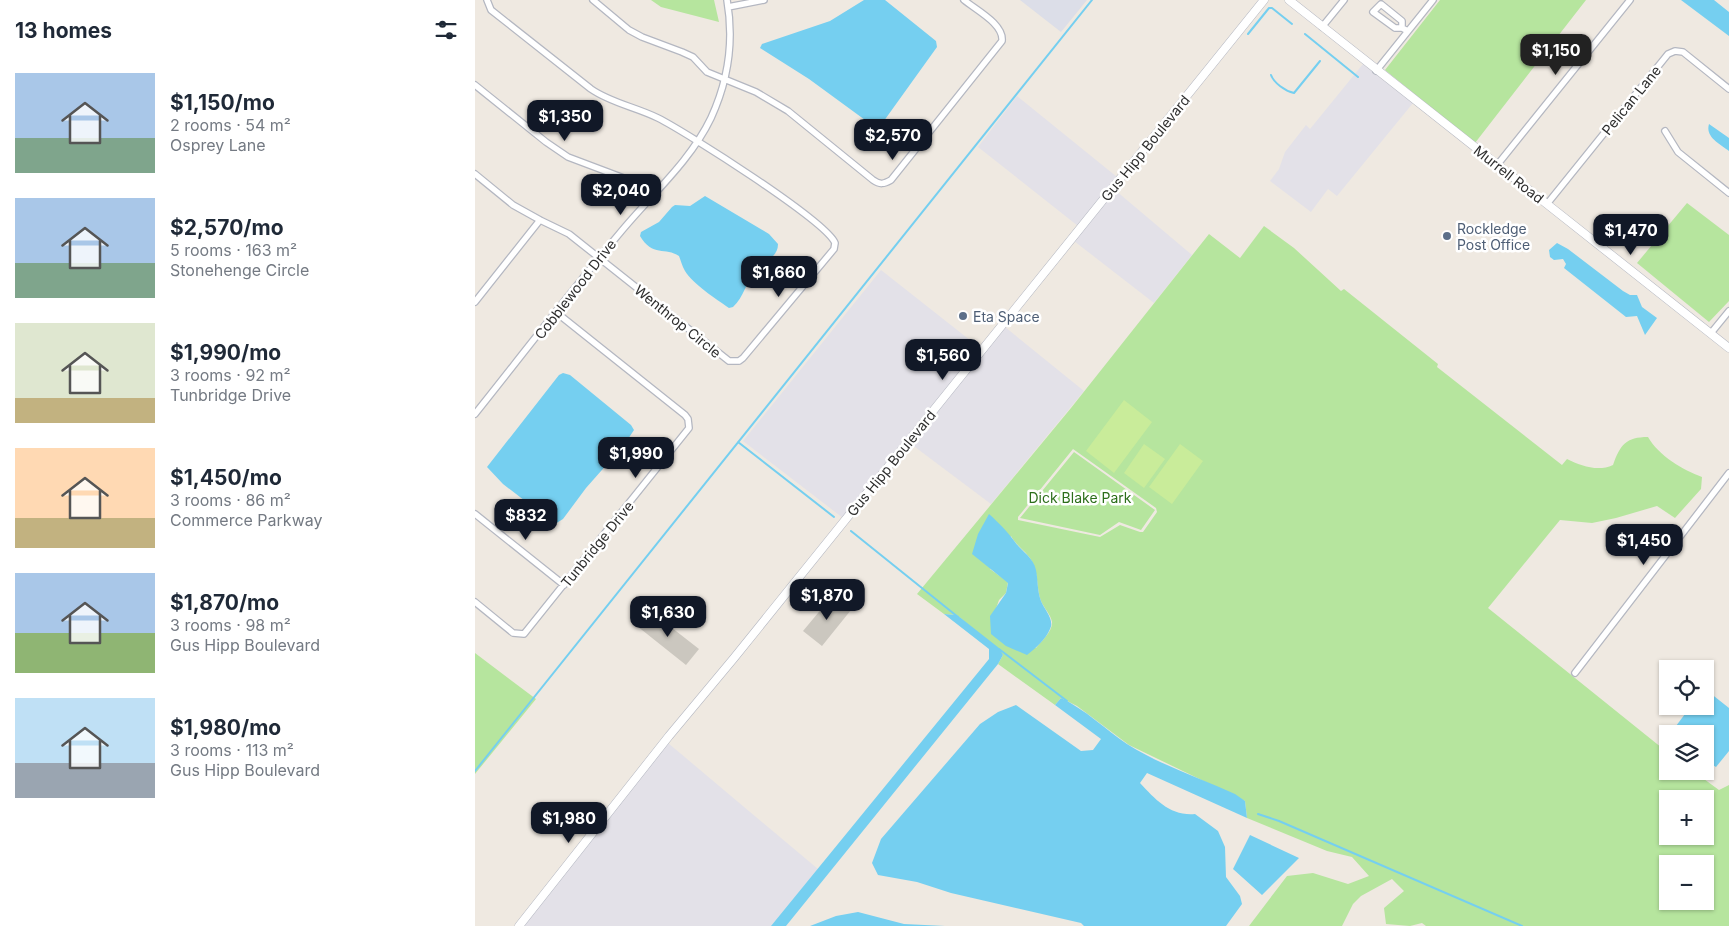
<!DOCTYPE html>
<html lang="en">
<head>
<meta charset="utf-8">
<style>
	:root { --surface:#fff; --page:#f2f2f3; --text:#1f2937; --muted:#747a83; --accent:#111827 }
	body { margin:0; font-family:Inter,sans-serif; background:var(--page); color:var(--text); height:100vh; display:flex; flex-direction:column; font-size:19px; white-space:nowrap }
	* { box-sizing:border-box; margin:0 }
	p { font-size:16px; color:var(--muted) }
	.icon { flex:none; width:28px; height:28px; fill:none; stroke:currentColor; stroke-width:2; stroke-linecap:round; stroke-linejoin:round }
	.map { position:relative; flex:1; overflow:hidden }
	.panel { display:flex; flex-direction:column; background:var(--surface); width:475px }
	.panel>* { flex:none }
	.fabs { position:absolute; left:1184px; top:660px; display:grid; gap:10px }
	.fabs a { display:grid; place-items:center; width:55px; height:55px; border-radius:0px; background:var(--surface); box-shadow:0 1px 4px #0004; font-size:25px }
	.price { position:absolute; translate:-50% -42px; padding:0 11px; border-radius:10px; background:var(--accent); color:#fff; font-size:16px; line-height:32px; filter:drop-shadow(0 1px 2px #0008) }
	.price::after { content:''; position:absolute; left:50%; top:30px; width:15px; height:11px; margin-left:-8px; background:inherit; clip-path:polygon(0 0,100% 0,50% 100%) }
	.price.on { background:#222; color:#fff }
	ul { padding:0; list-style:none }
	li { display:flex; align-items:center; gap:15px; height:125px; padding:0 15px }
	li span { display:grid; place-items:center; flex:none; width:140px; height:100px; border-radius:0px; color:#555 }
	li>.icon { margin-inline-start:auto }
	span .icon { width:60px; height:60px; fill:#fffc; stroke-width:1 }
	li b { font-size:21px }
	h2 { display:flex; justify-content:space-between; align-items:center; height:60px; padding:0 15px; font-size:21px }
	main { display:flex; flex:1; min-height:0 }
	.map>svg:first-child { display:block }
</style>
</head>
<body>
<main>
<section class="panel">
<h2>13 homes<svg class="icon" aria-label="filters" viewBox="0 0 24 24"><path d="M4 7h16M4 17h16"/><circle cx="9" cy="7" r="2"/><circle cx="15" cy="17" r="2"/></svg></h2>
<ul>
<li><span style="background:linear-gradient(#a9c7e8 65%,#7fa58c 0)"><svg class="icon" aria-label="home" viewBox="0 0 24 24"><path d="M3 11l9-7 9 7M6 9v11h12V9"/></svg></span><div><b>$1,150/mo</b><p>2 rooms · 54 m²</p><p>Osprey Lane</p></div></li>
<li><span style="background:linear-gradient(#a9c7e8 65%,#7fa58c 0)"><svg class="icon" aria-label="home" viewBox="0 0 24 24"><path d="M3 11l9-7 9 7M6 9v11h12V9"/></svg></span><div><b>$2,570/mo</b><p>5 rooms · 163 m²</p><p>Stonehenge Circle</p></div></li>
<li><span style="background:linear-gradient(#dfe7d0 75%,#c2b280 0)"><svg class="icon" aria-label="home" viewBox="0 0 24 24"><path d="M3 11l9-7 9 7M6 9v11h12V9"/></svg></span><div><b>$1,990/mo</b><p>3 rooms · 92 m²</p><p>Tunbridge Drive</p></div></li>
<li><span style="background:linear-gradient(#ffd9b3 70%,#c2b280 0)"><svg class="icon" aria-label="home" viewBox="0 0 24 24"><path d="M3 11l9-7 9 7M6 9v11h12V9"/></svg></span><div><b>$1,450/mo</b><p>3 rooms · 86 m²</p><p>Commerce Parkway</p></div></li>
<li><span style="background:linear-gradient(#a9c7e8 60%,#8fb573 0)"><svg class="icon" aria-label="home" viewBox="0 0 24 24"><path d="M3 11l9-7 9 7M6 9v11h12V9"/></svg></span><div><b>$1,870/mo</b><p>3 rooms · 98 m²</p><p>Gus Hipp Boulevard</p></div></li>
<li><span style="background:linear-gradient(#bfe0f5 65%,#9aa5b1 0)"><svg class="icon" aria-label="home" viewBox="0 0 24 24"><path d="M3 11l9-7 9 7M6 9v11h12V9"/></svg></span><div><b>$1,980/mo</b><p>3 rooms · 113 m²</p><p>Gus Hipp Boulevard</p></div></li>
</ul>
</section>
<div class="map">
<svg width="1254" height="926" viewBox="0 0 1254 926">
	<rect width="100%" height="100%" fill="#efe9e1"/>
	<path fill="#e3e1e8" d="M888,64L938,103L862,196L853,189L836,212L795,181L804,169L810,152L831,125L835,129Z
		M542,96L642,177L603,226L503,147Z
		M640,190L717,255L679,303L599,241Z
		M406,270L505,348L368,518L268,441Z
		M530,327L609,391L516,504L436,444Z
		M193,743L343,869L296,926H48Z"/>
	<path fill="#dcdee8" d="M545,0H612L586,32Z"/>
	<path fill="#b6e59e" fill-rule="evenodd" d="M176,0H239L244,22L186,7Z
		M965,0H1111L1000,143L910,70Z
		M1212,203L1254,235V301L1234,322L1162,263Z
		M789,226L819,248L866,291L869,289L963,364L962,367L1087,465L1092,459C1106,466 1123,472 1138,465C1145,445 1151,437 1173,437C1184,456 1208,470 1227,477L1226,489L1200,518L1182,506L1141,518L1117,523L1085,520L1013,608L1192,752V771H1218L1244,790L1254,785V926H951L947,923L935,926L911,924L909,908L929,891L917,879L886,896L878,904L867,926H774L812,876L838,873L873,884L894,876L877,857L852,851L772,818L770,801L654,745L602,706L586,698L580,705L523,664L528,655L482,615L469,614L442,594L596,408L734,234L765,258ZM598,449L681,508L682,512L668,532H665L645,525L625,537L543,520V517ZM536,536C541,545 548,549 554,557C564,569 561,587 566,601C569,608 576,615 577,622C578,631 566,642 561,648L516,623L524,600L531,593L533,582L515,569ZM1192,799H1230V836H1192ZM1192,864H1230V901H1192Z
		M599,452L680,510L666,530L644,522L625,535L545,518Z
		M0,653L61,699L0,774Z"/>
	<path fill="#c9ec9a" d="M649,400L677,422L639,473L611,451Z
		M669,444L690,459L669,488L649,473Z
		M705,444L728,461L697,504L674,487Z"/>
	<path fill="#75cff0" d="M389,0H410L461,41L462,47L406,125L401,128L334,79L285,48L287,44L355,21Z
		M1206,0H1239L1254,12V36Z
		M1234,124L1254,138V151C1245,144 1230,137 1234,124Z
		M230,196L294,234L303,244C303,258 289,261 281,270C271,282 269,297 258,307L254,308C241,299 218,284 210,271C207,266 206,261 204,256C191,247 177,257 165,236L166,232L184,222L197,207L200,205L215,206Z
		M1082,243L1093,249L1148,291L1155,295H1162L1167,307L1182,318L1170,335L1162,316L1151,317L1089,268L1091,264L1088,259L1079,260L1075,257L1074,250Z
		M88,373L95,375L156,425L159,430L149,445L111,488L88,519L80,524L28,484L12,467L84,375Z
		M514,514C524,523 532,531 540,542C547,552 558,557 561,570C563,580 562,590 566,601C569,609 580,620 575,629C571,639 560,649 552,655L531,646L516,634L515,616L531,593L533,583L497,554L503,534Z
		M469,614L482,615L524,648L528,655L523,664L311,926H296L514,659V649Z
		M1230,689L1254,708V751L1241,767L1230,760V734H1195L1216,706H1230Z
		M586,698C611,710 630,729 652,744C685,765 725,778 760,794L770,801L772,818L672,773L665,783C681,800 695,816 720,814L743,831L750,847L751,877L765,896L767,904L751,926H609L606,923L476,893L442,882L403,875L397,863L406,839L505,724L523,712L541,705L606,751L618,750L626,739L580,705Z
		M775,835L824,858L787,895L758,869Z
		M383,912L429,924L470,926H335L361,916Z"/>
	<g fill="none" stroke-linecap="round" stroke-linejoin="round">
		<path stroke="#75cff0" stroke-width="2" d="M773,34L794,8H797L817,24
			M830,34L883,77
			M796,75C799,83 810,91 819,93L845,61
			M263,442L359,517
			M376,531L483,617
			M524,649L592,701
			M0,771L617,0
			M783,814L804,821L1047,926"/>
	</g>
	<path fill="#cbc7bf" d="M358,595L376,610L347,646L328,631Z
		M174,610L224,649L211,665L162,626Z"/>
	<g fill="none" stroke-linecap="round" stroke-linejoin="round">
		<defs>
			<path id="street" d="M118,0L154,30L167,37L207,52L218,57L232,72L281,92L313,111L398,180C405,185 409,184 416,180L527,41C529,24 501,10 489,0
				M253,7L289,0
				M847,27L869,0
				M927,28V21L906,4L898,12L920,28H927L933,31
				M901,71L958,0
				M0,85L71,142L93,157L154,180L177,198
				M1190,131L1203,152L1254,193
				M1023,164L1155,0
				M0,174L38,205L65,220L94,234L254,361H264L268,358L359,249L360,243C351,221 211,132 183,118C161,107 136,103 116,89L16,10L12,0
				M1072,204L1193,54L1200,51L1208,52L1254,89
				M0,302L65,220
				M1236,333L1254,311
				M0,414C48,354 95,292 144,234C174,197 215,162 236,118C253,81 259,40 252,0
				M0,514L89,585
				M0,602L38,633L49,634L214,428L213,419L210,415L82,313
				M1100,673L1254,473"/>
			<path id="secondary" d="M814,0L1254,348
				M44,926L194,736L259,658L789,0"/>
		</defs>
		<use href="#street" stroke="#b4b7c1" stroke-width="8"/>
		<use href="#secondary" stroke="#b4b7c1" stroke-width="9"/>
		<use href="#street" stroke="#fff" stroke-width="5.5"/>
		<use href="#secondary" stroke="#fff" stroke-width="8"/>
	</g>
	<g fill="#5c6f8a" stroke="#fff" stroke-width="2">
		<circle cx="972" cy="236" r="5"/>
		<circle cx="488" cy="316" r="5"/>
	</g>
	<g text-anchor="middle" dominant-baseline="central" stroke-width="5" stroke-linejoin="round" paint-order="stroke">
		<g font-size="14" fill="#2e2e2e" stroke="#fff">
			<text transform="translate(1156 100) rotate(-51)">Pelican Lane</text>
			<text transform="translate(670 148) rotate(-51)">Gus Hipp Boulevard</text>
			<text transform="translate(1034 174) rotate(38)">Murrell Road</text>
			<text transform="translate(100 289) rotate(-52)">Cobblewood Drive</text>
			<text transform="translate(203 321) rotate(39)">Wenthrop Circle</text>
			<text transform="translate(416 463) rotate(-51)">Gus Hipp Boulevard</text>
			<text transform="translate(122 544) rotate(-51)">Tunbridge Drive</text>
		</g>
		<g font-size="14" fill="#4e5e75" stroke="#fff" text-anchor="start">
			<text x="982" y="228">Rockledge<tspan x="982" dy="16">Post Office</tspan></text>
			<text x="498" y="316">Eta Space</text>
		</g>
		<g font-size="14" fill="#2c6e1b" stroke="#fff">
			<text x="605" y="497">Dick Blake Park</text>
		</g>
	</g>
</svg>
<div class="fabs">
<a><svg class="icon" aria-label="locate" viewBox="0 0 24 24"><circle cx="12" cy="12" r="6"/><path d="M12 2v4M12 18v4M2 12h4M18 12h4"/></svg></a>
<a><svg class="icon" aria-label="layers" viewBox="0 0 24 24"><path d="M12 4l9 5-9 5-9-5zM3 14l9 5 9-5"/></svg></a>
<a>+</a>
<a>−</a>
</div>
<b class="price on" style="left:1081px;top:76px">$1,150</b>
<b class="price" style="left:90px;top:142px">$1,350</b>
<b class="price" style="left:418px;top:161px">$2,570</b>
<b class="price" style="left:146px;top:216px">$2,040</b>
<b class="price" style="left:1156px;top:256px">$1,470</b>
<b class="price" style="left:304px;top:298px">$1,660</b>
<b class="price" style="left:468px;top:381px">$1,560</b>
<b class="price" style="left:161px;top:479px">$1,990</b>
<b class="price" style="left:51px;top:541px">$832</b>
<b class="price" style="left:1169px;top:566px">$1,450</b>
<b class="price" style="left:352px;top:621px">$1,870</b>
<b class="price" style="left:193px;top:638px">$1,630</b>
<b class="price" style="left:94px;top:844px">$1,980</b>
</div>
</main>
</body>
</html>
